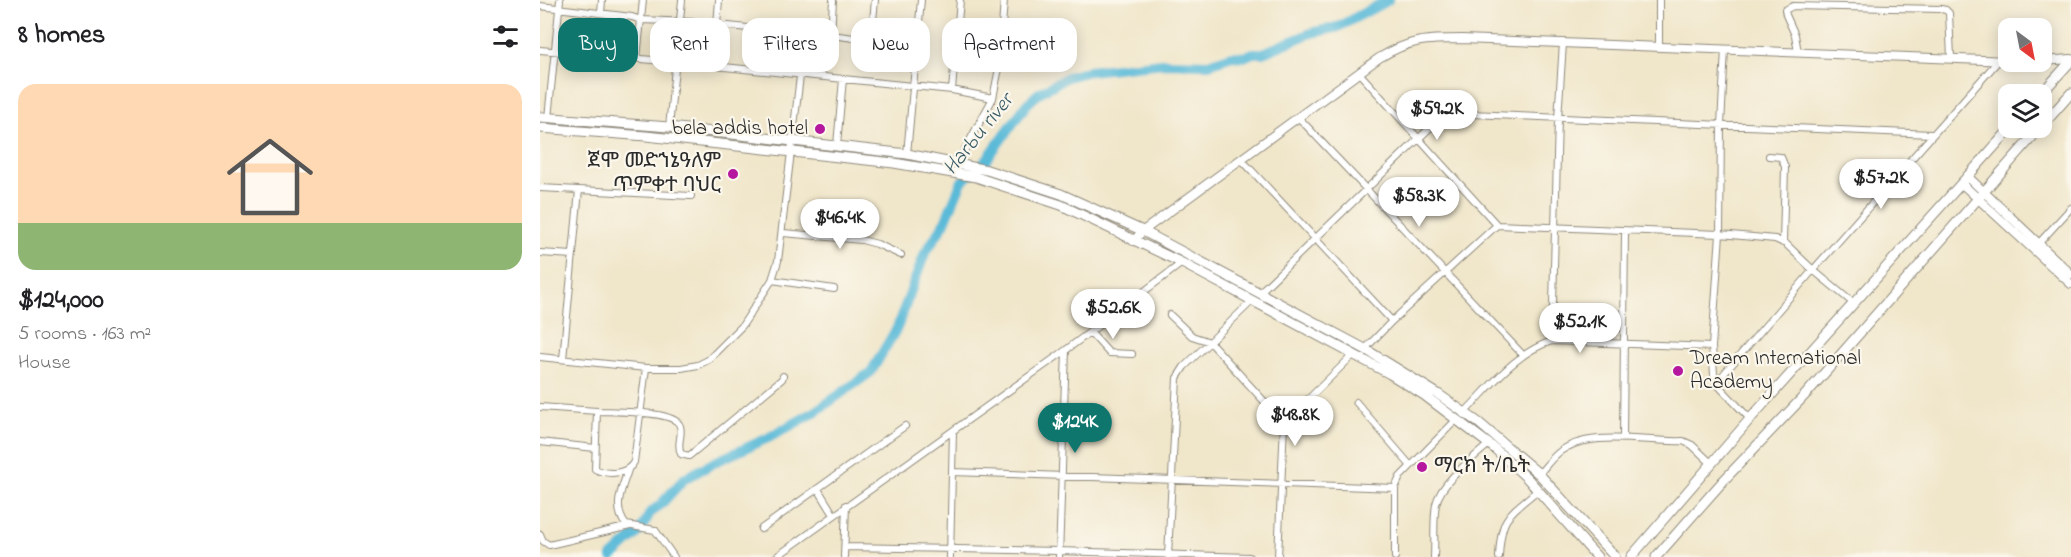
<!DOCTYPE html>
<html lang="en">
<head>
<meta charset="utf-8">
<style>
	:root { --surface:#fff; --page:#f6f6f6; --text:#202124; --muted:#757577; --line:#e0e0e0; --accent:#0f766e }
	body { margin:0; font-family:"Indie Flower","Noto Sans Ethiopic",sans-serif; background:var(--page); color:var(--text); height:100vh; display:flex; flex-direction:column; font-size:22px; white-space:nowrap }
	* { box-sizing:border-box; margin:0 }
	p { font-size:20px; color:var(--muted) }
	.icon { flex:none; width:33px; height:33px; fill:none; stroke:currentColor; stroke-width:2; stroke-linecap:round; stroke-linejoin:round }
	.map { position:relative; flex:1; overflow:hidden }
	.details { display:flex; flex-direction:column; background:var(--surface); width:540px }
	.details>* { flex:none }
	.banner { position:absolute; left:18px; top:18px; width:570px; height:54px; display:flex; gap:12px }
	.needle { width:39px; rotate:148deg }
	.tools { position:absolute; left:1458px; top:18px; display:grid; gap:12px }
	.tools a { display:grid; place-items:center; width:54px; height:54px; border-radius:12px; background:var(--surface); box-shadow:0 3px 15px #0003; font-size:30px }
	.price { position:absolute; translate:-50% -51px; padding:0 14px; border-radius:21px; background:#fff; color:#222; font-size:20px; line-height:39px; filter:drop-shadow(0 2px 3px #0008) }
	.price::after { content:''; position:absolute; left:50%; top:36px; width:18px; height:14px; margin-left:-9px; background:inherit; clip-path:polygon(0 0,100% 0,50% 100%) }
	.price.active { background:var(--accent); color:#fff }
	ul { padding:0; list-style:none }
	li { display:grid; align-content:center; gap:12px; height:318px; padding:0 18px }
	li+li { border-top:2px solid var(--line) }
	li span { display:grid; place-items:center; height:186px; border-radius:18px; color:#555 }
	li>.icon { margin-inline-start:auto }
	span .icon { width:108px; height:108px; fill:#fffc; stroke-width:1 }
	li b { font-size:26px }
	h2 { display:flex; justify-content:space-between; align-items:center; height:72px; padding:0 18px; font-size:26px }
	.pill { padding:0 21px; border-radius:18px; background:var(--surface); box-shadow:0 3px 15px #0003; font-size:21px; line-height:54px }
	.pill.active { background:var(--accent); color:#fff }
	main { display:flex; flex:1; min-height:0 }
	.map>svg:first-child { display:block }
</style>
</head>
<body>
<main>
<section class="details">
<h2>8 homes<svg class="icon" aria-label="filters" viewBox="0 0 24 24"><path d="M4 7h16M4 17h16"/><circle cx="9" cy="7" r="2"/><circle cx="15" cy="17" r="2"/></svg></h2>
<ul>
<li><span style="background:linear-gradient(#ffd9b3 75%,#8fb573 0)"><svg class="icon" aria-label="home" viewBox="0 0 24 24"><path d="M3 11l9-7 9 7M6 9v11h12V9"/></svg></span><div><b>$124,000</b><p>5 rooms · 163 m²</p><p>House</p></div></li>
</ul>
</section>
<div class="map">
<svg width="1531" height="557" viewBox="0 0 1531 557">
	<rect width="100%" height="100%" fill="#fbf7ec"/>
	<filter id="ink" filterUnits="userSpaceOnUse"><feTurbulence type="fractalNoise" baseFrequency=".0167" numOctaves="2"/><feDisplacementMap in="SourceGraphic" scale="12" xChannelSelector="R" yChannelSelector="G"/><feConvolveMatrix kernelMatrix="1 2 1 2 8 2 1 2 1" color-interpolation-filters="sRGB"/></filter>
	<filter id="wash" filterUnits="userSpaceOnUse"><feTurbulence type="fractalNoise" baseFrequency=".008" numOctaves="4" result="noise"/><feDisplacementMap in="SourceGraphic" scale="24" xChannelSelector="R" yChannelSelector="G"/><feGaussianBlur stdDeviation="1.35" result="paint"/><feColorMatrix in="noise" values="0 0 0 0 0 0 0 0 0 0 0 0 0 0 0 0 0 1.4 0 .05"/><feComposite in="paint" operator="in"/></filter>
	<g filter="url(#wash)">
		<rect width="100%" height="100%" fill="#f0e6ca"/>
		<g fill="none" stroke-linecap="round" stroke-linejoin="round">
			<path stroke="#5abad8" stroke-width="10" d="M72,557L101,530L110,513L122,503L144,479L177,461L228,438L275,412L331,372L357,328L385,253L404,224L422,181L444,163L487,104L499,93L527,77L549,71L623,63L669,64L692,56L704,57L713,53H723L771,33L798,27L848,0"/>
		</g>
	</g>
	<g filter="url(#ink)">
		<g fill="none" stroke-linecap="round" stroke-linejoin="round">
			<defs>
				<path id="street" d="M0,6L92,17L101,20L151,22L265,34
					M61,13L62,0
					M177,25L179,0
					M291,35L376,46
					M331,41L335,0
					M1119,47V0
					M1185,49L1181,125L1180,234L1172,347L1174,374L1176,383L1210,419
					M0,50L135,62L412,90L453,98
					M1258,52L1255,35L1246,15L1245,10L1253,6L1401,9L1406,10L1409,13L1411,58
					M97,58L103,0
					M820,74L957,225
					M412,90L420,0
					M8,118L20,0
					M759,118L983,355
					M129,127L142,0
					M297,145L303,79
					M367,154L381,0
					M1229,156L1241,157L1245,167L1243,243
					M701,159L852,321
					M416,166L453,98L459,68L464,0
					M0,188L39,190L23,359
					M39,190L151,196
					M243,233L322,240L337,244L361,255
					M1499,243L1531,208
					M0,253L33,255
					M232,280L294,289
					M719,293L899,119L909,113L1392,134
					M630,315L652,336L670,342L744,423
					M550,332L569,353L592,354
					M1012,341L1018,119L1023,43
					M825,349L852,321L957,225L1180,234L1235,239L1246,244L1273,270L1459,60
					M0,357L106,368H141L158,365L168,360L202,326L232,280L238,261L265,34L291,35L293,0
					M1176,383L1273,270L1313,303
					M816,402L870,465
					M0,407L57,411L55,469C67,475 87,475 94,462L106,368
					M57,411C73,412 135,410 140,426C143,436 136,444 141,454L149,456L242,379L243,376
					M925,412C951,386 976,352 1012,341L1172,347
					M1083,438L1085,232
					M0,442L55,448
					M88,470C82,489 72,507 86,525L115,530L134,557
					M413,472L855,488
					M999,474C1005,467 1011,459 1018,453C1048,428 1107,443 1143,441L1152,445L1172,464
					M278,489L294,515
					M221,529L365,426
					M0,534L3,541L9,545L90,526
					M305,547L519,551L709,557
					M628,556L637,378L644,367L712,301
					M236,557L526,350L642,263
					M304,557L306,505
					M410,557L413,431
					M519,557L526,350
					M738,557L744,423L813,355
					M855,557V488L860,477L917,419
					M894,557C895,540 893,521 896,504C901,482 932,459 949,444
					M959,557C961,516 968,515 998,490"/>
				<path id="secondary" d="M1502,61L1531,59
					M1427,176L1531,274
					M1421,183L1531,284
					M593,241L603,231L839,58C871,39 886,39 922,39L1468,61"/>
				<path id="primary" d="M1501,94L1531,61
					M0,117L129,127L367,154L447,170L521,194L603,231L825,349L898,394L939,423L999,474L1075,557
					M1502,126L1531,93
					M0,128L106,136L354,163L436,177L521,205L642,263L850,374L884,395L954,448L987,478L1057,557
					M1091,557L1210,419L1471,128
					M1116,557L1184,480L1267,393L1500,128"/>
			</defs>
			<use href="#street" stroke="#8e887a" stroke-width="8"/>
			<use href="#secondary" stroke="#8e887a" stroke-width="10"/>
			<use href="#primary" stroke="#8e887a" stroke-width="11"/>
			<use href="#street" stroke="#fff" stroke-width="6"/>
			<use href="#secondary" stroke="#fff" stroke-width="8"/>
			<use href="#primary" stroke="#fff" stroke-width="9"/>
		</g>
	</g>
	<g fill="#b5179e" stroke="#fbf7ec" stroke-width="2">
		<circle cx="280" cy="129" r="6"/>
		<circle cx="193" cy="174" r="6"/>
		<circle cx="1138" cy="371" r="6"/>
		<circle cx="882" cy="467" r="6"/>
	</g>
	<g text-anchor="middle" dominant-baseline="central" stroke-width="4.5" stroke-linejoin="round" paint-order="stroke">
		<g font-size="21" fill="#2b2b2b" stroke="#fbf7ec" text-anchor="end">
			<text x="268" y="129">bela addis hotel</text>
			<text x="181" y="162">ጀሞ መድኀኔዓለም<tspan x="181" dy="24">ጥምቀተ ባህር</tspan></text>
			<text x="1150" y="359" text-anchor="start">Dream International<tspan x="1150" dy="24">Academy</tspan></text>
			<text x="894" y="467" text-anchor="start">ማርክ ት/ቤት</text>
		</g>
		<g font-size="22" font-style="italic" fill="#3b5d68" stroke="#fbf7ec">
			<text transform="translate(439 135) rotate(-51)">Harbu river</text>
		</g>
	</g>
</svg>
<div class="tools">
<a><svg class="needle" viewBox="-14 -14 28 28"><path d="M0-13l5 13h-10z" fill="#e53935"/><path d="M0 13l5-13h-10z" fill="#757577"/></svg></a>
<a><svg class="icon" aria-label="layers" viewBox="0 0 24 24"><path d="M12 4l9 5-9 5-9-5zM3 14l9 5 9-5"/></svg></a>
</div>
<b class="price" style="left:897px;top:141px">$59.2K</b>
<b class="price" style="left:1341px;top:210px">$57.2K</b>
<b class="price" style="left:879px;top:228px">$58.3K</b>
<b class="price" style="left:300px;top:250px">$46.4K</b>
<b class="price" style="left:573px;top:340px">$52.6K</b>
<b class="price" style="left:1040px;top:354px">$52.1K</b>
<b class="price" style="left:755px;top:447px">$48.8K</b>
<b class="price active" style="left:535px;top:454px">$124K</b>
<div class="banner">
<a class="pill active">Buy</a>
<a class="pill">Rent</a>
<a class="pill">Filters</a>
<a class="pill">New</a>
<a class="pill">Apartment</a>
</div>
</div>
</main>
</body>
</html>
